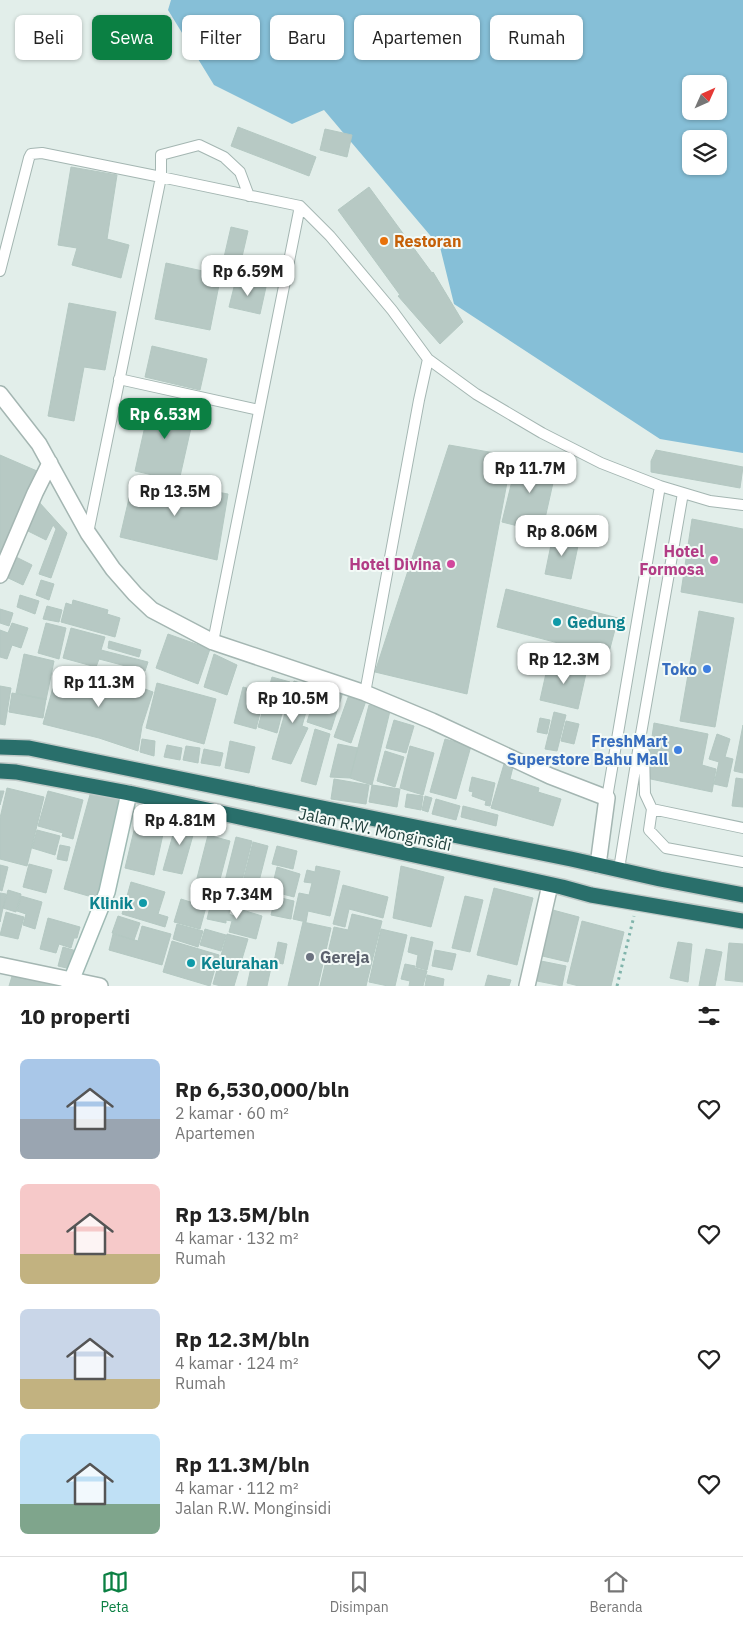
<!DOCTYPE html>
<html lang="id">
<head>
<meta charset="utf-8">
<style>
	:root { --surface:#fff; --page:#f2f2f2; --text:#222; --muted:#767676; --line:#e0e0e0; --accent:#0b8043 }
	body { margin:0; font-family:"IBM Plex Sans",sans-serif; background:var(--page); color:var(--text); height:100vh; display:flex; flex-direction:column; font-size:19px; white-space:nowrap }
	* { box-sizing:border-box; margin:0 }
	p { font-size:16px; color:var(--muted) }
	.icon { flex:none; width:28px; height:28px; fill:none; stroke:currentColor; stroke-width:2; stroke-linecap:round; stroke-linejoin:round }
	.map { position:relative; height:986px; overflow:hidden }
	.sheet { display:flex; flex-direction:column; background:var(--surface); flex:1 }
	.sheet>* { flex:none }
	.guide { position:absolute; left:15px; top:15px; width:714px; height:45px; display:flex; gap:10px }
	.needle { width:32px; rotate:45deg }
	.fabs { position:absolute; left:682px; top:75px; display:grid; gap:10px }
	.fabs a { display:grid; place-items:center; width:45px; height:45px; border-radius:8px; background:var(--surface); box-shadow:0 1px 4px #0004; font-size:25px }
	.price { position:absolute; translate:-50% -42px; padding:0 11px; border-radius:10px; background:#fff; color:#222; font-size:16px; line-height:32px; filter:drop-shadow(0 1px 2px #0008) }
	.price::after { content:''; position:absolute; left:50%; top:30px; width:15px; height:11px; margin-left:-8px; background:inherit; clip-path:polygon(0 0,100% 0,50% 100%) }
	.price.active { background:var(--accent); color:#fff }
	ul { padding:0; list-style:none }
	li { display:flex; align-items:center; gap:15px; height:125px; padding:0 20px }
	li span { display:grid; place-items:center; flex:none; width:140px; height:100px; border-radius:8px; color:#555 }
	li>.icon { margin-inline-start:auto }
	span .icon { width:60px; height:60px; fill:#fffc; stroke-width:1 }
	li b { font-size:21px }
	h2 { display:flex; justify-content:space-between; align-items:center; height:60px; padding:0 20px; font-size:21px }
	.tag { padding:0 18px; border-radius:8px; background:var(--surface); box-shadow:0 1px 4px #0004; font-size:18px; line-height:45px }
	.tag.active { background:var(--accent); color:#fff }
	.tabs { display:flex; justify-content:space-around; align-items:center; height:70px; border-top:1px solid var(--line); background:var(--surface); font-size:14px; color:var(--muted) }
	.tabs a { display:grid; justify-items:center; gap:2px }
	.tabs .active { color:var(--accent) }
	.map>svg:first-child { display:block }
</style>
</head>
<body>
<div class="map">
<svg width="743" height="986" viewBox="0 0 743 986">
	<rect width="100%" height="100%" fill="#e2eeea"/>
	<path fill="#86bfd7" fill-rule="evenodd" d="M171,0H743V453L660,439L454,304L440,247L324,110L292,124L214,85L168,10ZM691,84H719V111H691ZM691,139H719V166H691Z"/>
	<path fill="#b7c9c4" stroke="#b4c8c2" d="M238,127L316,157L309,176L231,146Z
		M325,129L352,135L347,157L320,150Z
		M71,167L117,175L107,239L129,245L121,278L72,265L77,248L58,245Z
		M369,187L432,273L433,272L463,322L440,344L398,296L400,295L338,210Z
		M231,227L248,231L239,270L222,266Z
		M166,263L221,275L210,330L155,319Z
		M236,279L266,287L260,314L229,307Z
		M69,303L116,312L105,370L84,367L74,421L48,416Z
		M152,346L207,359L200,390L145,377Z
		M151,399L195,410L179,481L135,471Z
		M449,445L512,456L467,694L375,672Z
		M656,450L743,467L740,488L651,472V461Z
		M0,455L37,471L0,570Z
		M518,456L557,465L542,532L502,522Z
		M134,477L228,494L217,560L120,537Z
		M39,502L67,533L51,578L39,574L56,529L53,525L46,540L28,531Z
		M692,519L743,529V603L681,592Z
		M553,535L579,541L571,579L545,574Z
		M12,555L32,565L23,585L2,575Z
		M41,580L54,584L49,600L36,595Z
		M506,589L618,618L608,656L497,627Z
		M20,595L39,601L35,614L17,607Z
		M73,600L108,610L107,614L120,618L115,637L61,622L66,603L72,605Z
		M47,606L62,610L59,622L43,619Z
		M0,609L13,613L9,626L0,623Z
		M699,611L734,618L715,727L680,721Z
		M12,623L28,628L21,648L12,645L7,659L0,657V630L8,633Z
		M46,623L66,628L59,659L38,653Z
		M71,628L105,637L101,650L148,662L145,671L99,659L96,667L63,658Z
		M168,634L210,649L198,684L156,668Z
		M109,641L141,650L139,657L108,648Z
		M24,654L54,661L46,700L16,693Z
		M214,654L237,665L227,695L204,687Z
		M549,660L587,669L578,709L540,700Z
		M58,669L101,682L108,675L153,692L142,726L138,751L99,738L43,724Z
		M272,677L290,682L277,733L258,727Z
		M294,681L313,687L302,726L308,728L291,764L272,759Z
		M320,681L344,689L331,730L307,722Z
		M157,683L216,699L204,744L146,728Z
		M0,686L11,688L5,725L0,724Z
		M243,687L265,693L256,729L234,723Z
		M350,692L367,698L351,743L334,737Z
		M12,693L46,699L43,718L9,712Z
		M369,705L390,711L372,785L350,778Z
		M554,712L566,715L557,751L545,749Z
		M540,718L550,720L547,734L537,732Z
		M394,720L414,726L406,753L386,748Z
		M566,721L579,724L574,744L561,741Z
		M654,723L708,734L702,765L716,769L712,792L646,778Z
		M743,725V773L734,771Z
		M315,729L330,734L316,785L301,781Z
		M717,734L730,739L725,757L733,759L727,787L714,784L719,762L709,759Z
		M142,739L155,741L154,756L140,752Z
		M445,739L471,746L456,799L430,792Z
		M230,741L255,747L249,773L225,768Z
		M338,744L358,748L350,778L330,777Z
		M167,745L182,748L180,760L164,757Z
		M186,746L200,748L198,763L183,760Z
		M410,746L434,753L423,795L400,788Z
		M204,749L223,753L220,766L201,763Z
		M385,751L404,757L395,787L377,781Z
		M504,764L513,767L510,779L539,788L538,792L561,799L553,826L491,808Z
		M472,777L495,783L490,806L485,805L486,801L472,796L473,792L469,791Z
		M736,778L743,779V807L732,806Z
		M334,779L369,785L366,804L331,799Z
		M372,785L400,789L397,807L369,802Z
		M7,788L44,797L27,866L0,859V818Z
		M0,791H4L0,805Z
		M48,791L83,800L73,839L62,836L63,833L38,826Z
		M91,791L129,793L99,899L64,889Z
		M407,794L423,796L421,810L405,807Z
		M425,796L432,798L428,812L422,810Z
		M436,799L460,806L456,820L432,814Z
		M463,806L498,815L496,826L461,817Z
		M178,817L197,821L182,874L163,870Z
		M137,818L165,825L154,875L125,868Z
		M37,830L60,836L55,855L32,848Z
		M208,835L230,841L217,891L195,886Z
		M236,837L252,841L238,897L222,893Z
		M253,842L268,846L255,897L240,893Z
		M60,845L70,847L67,861L57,859Z
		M277,846L297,851L293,869L272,864Z
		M29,864L52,870L46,893L23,887Z
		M0,865L8,867L2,891L0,890Z
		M316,866L340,871L330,916L308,911L306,922L293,919L299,893L309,895L312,883L304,882L307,870L315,872Z
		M401,866L444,877L431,927L393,918Z
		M277,867L300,874L294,897L271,891Z
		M131,882L165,892L158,914L168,917L165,927L122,914Z
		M343,885L388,897L383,918L349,909L345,927L333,924Z
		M494,888L533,898L517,965L477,955Z
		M8,890L21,894L16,912L3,908Z
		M271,892L280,894L278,902L269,900Z
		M0,893L6,894L0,922Z
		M21,896L42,902L35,929L23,925L26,914L17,911Z
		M465,896L483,900L470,952L452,948Z
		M281,898L294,901L291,919L271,915L274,903L280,904Z
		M181,899L206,907L200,929L174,922Z
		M211,903L230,908L229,914L234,916L236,908L262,916L256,939L229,932L232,921L226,920V923L207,919Z
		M549,909L579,917L568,962L538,955Z
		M6,912L24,917L18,939L0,935Z
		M352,914L382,921L366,986H320L334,927L348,930Z
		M118,916L140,923L134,940L112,933Z
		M48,918L80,927L77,938H74L71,948L59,944L56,953L40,949Z
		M582,921L624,932L611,986H579L567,983Z
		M303,922L331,928L318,986H288Z
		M177,924L203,931L198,947L173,939Z
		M142,926L171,934L162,965L109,950L113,934L138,941Z
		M205,929L226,935L221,951L200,945Z
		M381,929L407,935L395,986H388L369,982Z
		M227,934L248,939L234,986H221L213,984Z
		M411,937L433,942L427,970L416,967L418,955L408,952Z
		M172,941L219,955L210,986L163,972Z
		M278,942L287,944L283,964L274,962Z
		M678,942L692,944L688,982L670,978Z
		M729,943L743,944V982L725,980Z
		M63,947L80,952L75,970L58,966Z
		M706,949L722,952L715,986H699Z
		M435,950L456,954L452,970L432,966Z
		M253,958L272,963L267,986H247Z
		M536,960L566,966L562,986L532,980Z
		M405,964L415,966V968L427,971L423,986H409L410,981L401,979Z
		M13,973L63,986H9Z
		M427,975L444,979L443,986H425Z
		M488,975L511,980L509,986H485Z"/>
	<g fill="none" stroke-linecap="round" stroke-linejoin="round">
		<defs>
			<path id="lane" d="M0,271L29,158L31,154L42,153L161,177V155L199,145L224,157L240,172L249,196
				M119,379L259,410
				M88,533L161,177L300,206
				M213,642L300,206L330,236L392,310L428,359L476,394L542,433L601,463L660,486L710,501L743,505
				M365,693L419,400L428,359
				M638,751L644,752L645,794L652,809L743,828
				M607,798L660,486
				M652,809L649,830L666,848L743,862
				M619,869L638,751L683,493"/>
			<path id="street" d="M0,394L39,444L88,533L113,569L135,594L152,610L213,642L365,693L432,721L550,776L607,798L598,865
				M0,575L35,493L50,463
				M0,965L100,986
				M527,986L550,885"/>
			<path id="secondary" d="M69,986L107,892L129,793"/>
			<path id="highway" d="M0,747L29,748L571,859L660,879L743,895
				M0,771L16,772L129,793L562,887L591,895L743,921"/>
		</defs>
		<use href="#lane" stroke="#a4b6b2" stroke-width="12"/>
		<use href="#street" stroke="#a4b6b2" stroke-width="18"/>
		<use href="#secondary" stroke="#9fbab4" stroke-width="18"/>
		<use href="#highway" stroke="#c1cac8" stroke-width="18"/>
		<path stroke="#80b4ab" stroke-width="3" stroke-dasharray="2.5 4" stroke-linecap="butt" d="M617,986L634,916"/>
		<use href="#lane" stroke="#fff" stroke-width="10"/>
		<use href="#street" stroke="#fff" stroke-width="15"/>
		<use href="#secondary" stroke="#fff" stroke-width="15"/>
		<use href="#highway" stroke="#296f6b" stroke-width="15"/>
	</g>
	<circle fill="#e8710a" stroke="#f3faf7" stroke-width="2" cx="384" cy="241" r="5"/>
	<g fill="#d1479c" stroke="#f3faf7" stroke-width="2">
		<circle cx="714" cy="560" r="5"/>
		<circle cx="451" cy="564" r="5"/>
	</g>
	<g fill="#0f9aa8" stroke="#f3faf7" stroke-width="2">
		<circle cx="557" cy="622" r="5"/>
		<circle cx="143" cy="903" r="5"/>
		<circle cx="191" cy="963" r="5"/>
	</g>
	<g fill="#3f7fe0" stroke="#f3faf7" stroke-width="2">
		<circle cx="707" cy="669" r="5"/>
		<circle cx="678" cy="750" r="5"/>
	</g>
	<circle fill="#6b7280" stroke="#f3faf7" stroke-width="2" cx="310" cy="957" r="5"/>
	<g text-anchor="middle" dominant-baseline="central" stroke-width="4" stroke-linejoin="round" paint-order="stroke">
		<g font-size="16" font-weight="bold" fill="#c56008" stroke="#f3faf7" text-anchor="start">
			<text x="394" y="241">Restoran</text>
		</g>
		<g font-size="16" font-weight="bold" fill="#b23c85" stroke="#f3faf7" text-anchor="end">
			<text x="704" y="551">Hotel<tspan x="704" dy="18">Formosa</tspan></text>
			<text x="441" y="564">Hotel Divina</text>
		</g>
		<g font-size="16" font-weight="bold" fill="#0d838f" stroke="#f3faf7" text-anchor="start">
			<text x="567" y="622">Gedung</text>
			<text x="133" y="903" text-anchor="end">Klinik</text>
			<text x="201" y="963">Kelurahan</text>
		</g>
		<g font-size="16" font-weight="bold" fill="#366cbe" stroke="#f3faf7" text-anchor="end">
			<text x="697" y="669">Toko</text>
			<text x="668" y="741">FreshMart<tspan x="668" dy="18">Superstore Bahu Mall</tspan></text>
		</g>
		<g font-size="16" fill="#20403c" stroke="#f3faf7">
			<text transform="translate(375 829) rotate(12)">Jalan R.W. Monginsidi</text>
		</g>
		<g font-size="16" font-weight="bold" fill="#5b616d" stroke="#f3faf7" text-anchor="start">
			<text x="320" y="957">Gereja</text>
		</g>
	</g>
</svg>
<div class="fabs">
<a><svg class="needle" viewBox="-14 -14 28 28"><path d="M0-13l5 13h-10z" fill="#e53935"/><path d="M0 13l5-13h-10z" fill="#767676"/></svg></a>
<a><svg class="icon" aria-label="layers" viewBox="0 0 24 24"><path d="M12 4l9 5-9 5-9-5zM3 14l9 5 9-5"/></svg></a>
</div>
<b class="price" style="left:248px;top:297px">Rp 6.59M</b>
<b class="price active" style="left:165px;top:440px">Rp 6.53M</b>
<b class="price" style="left:530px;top:494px">Rp 11.7M</b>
<b class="price" style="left:175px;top:517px">Rp 13.5M</b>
<b class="price" style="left:562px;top:557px">Rp 8.06M</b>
<b class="price" style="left:564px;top:685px">Rp 12.3M</b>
<b class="price" style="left:99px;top:708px">Rp 11.3M</b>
<b class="price" style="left:293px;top:724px">Rp 10.5M</b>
<b class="price" style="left:180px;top:846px">Rp 4.81M</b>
<b class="price" style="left:237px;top:920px">Rp 7.34M</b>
<div class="guide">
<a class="tag">Beli</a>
<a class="tag active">Sewa</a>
<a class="tag">Filter</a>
<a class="tag">Baru</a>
<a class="tag">Apartemen</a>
<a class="tag">Rumah</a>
</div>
</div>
<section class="sheet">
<h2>10 properti<svg class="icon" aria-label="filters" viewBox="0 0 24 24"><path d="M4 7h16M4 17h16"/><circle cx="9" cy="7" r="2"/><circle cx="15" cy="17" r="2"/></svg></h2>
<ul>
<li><span style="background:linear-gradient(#a9c7e8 60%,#9aa5b1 0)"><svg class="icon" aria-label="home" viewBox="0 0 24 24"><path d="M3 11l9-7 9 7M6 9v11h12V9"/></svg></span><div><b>Rp 6,530,000/bln</b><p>2 kamar · 60 m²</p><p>Apartemen</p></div><svg class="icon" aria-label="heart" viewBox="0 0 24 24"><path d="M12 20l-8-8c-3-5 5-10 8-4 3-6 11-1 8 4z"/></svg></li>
<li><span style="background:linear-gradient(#f6c9c9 70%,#c2b280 0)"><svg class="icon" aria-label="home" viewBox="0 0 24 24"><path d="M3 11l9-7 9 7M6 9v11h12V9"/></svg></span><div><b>Rp 13.5M/bln</b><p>4 kamar · 132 m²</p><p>Rumah</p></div><svg class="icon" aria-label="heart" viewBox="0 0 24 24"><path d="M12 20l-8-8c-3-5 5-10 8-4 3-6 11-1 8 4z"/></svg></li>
<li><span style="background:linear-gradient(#c9d6e8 70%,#c2b280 0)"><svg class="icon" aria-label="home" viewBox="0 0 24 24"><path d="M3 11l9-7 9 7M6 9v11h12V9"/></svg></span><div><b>Rp 12.3M/bln</b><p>4 kamar · 124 m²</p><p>Rumah</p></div><svg class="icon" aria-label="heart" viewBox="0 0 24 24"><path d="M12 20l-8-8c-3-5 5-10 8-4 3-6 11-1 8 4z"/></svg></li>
<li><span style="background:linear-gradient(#bfe0f5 70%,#7fa58c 0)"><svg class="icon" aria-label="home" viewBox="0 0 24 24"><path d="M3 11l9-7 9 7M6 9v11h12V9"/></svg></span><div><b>Rp 11.3M/bln</b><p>4 kamar · 112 m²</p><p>Jalan R.W. Monginsidi</p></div><svg class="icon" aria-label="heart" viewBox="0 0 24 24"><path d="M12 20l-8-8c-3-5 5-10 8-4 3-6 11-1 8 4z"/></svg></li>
</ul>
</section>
<nav class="tabs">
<a class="active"><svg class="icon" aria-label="map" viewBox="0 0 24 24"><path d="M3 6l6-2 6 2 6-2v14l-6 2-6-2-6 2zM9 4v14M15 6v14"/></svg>Peta</a>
<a><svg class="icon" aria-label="saved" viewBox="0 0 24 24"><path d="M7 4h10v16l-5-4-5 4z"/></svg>Disimpan</a>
<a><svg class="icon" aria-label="home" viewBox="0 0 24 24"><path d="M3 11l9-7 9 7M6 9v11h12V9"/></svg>Beranda</a>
</nav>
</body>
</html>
